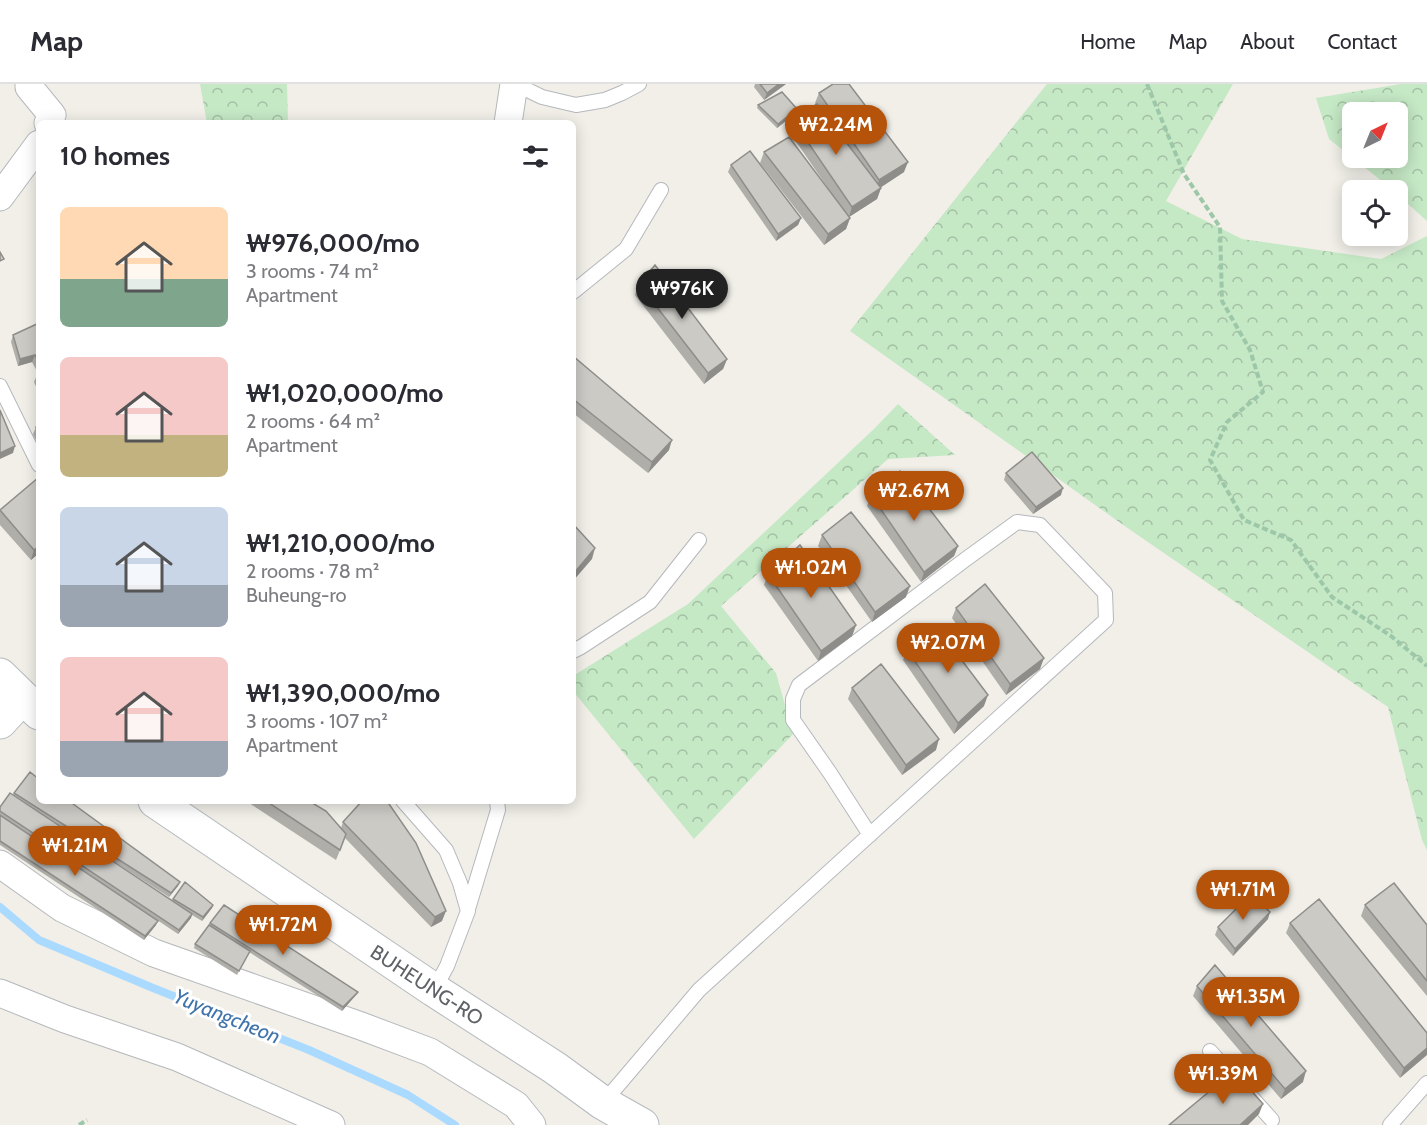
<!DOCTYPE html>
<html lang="en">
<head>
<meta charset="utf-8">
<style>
	:root { --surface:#fff; --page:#f2f2f3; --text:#2b2b33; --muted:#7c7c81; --line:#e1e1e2; --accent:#b45309 }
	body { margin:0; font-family:Cabin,sans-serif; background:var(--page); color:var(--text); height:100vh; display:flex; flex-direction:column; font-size:22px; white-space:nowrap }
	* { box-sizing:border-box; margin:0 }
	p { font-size:20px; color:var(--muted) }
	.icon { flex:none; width:33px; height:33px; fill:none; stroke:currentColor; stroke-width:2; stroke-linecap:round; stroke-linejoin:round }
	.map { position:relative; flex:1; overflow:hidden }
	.drawer { position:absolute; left:36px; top:36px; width:540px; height:684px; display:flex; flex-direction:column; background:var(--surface); border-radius:9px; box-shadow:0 3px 15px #0003 }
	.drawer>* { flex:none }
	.needle { width:39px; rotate:43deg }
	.fabs { position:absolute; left:1342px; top:18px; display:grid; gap:12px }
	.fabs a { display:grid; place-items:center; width:66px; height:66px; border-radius:9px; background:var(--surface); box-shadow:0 3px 15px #0003; font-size:30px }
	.price { position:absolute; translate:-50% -51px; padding:0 14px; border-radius:21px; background:var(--accent); color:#fff; font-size:20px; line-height:39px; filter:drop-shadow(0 2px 3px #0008) }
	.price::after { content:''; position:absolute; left:50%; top:36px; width:18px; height:14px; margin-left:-9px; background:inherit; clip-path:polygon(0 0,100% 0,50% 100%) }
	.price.selected { background:#222; color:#fff }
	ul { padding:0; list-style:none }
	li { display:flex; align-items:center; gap:18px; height:150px; padding:0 24px }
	li span { display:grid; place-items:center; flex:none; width:168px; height:120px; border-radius:9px; color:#555 }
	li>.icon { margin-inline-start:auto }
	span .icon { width:72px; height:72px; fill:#fffc; stroke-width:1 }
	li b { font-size:26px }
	h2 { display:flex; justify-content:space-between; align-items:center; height:72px; padding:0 24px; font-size:26px }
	header { display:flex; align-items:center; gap:36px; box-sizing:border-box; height:84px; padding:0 30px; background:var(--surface); border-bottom:2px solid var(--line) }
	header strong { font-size:28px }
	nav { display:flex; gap:33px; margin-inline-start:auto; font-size:21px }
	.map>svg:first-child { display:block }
</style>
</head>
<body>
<header>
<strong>Map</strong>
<nav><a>Home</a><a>Map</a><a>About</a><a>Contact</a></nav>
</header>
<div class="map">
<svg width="1427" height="1041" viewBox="0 0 1427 1041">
	<defs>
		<pattern id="forest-crowns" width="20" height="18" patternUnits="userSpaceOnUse" patternTransform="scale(1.5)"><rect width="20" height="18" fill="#c5e8c5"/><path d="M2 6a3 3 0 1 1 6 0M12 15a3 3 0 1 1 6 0" fill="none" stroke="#a3c0a4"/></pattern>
	</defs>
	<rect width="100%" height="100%" fill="#f1efe8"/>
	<path fill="url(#forest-crowns)" fill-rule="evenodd" d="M200,0H287L288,39H207Z
		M1047,0H1233L1166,117L1242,155L1381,175L1427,152V766L1422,756L1388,623L1129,445L850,247Z
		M1401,0H1427V137L1398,111V106H1393L1329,55L1316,14ZM1398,28V74H1353V28Z
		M898,320L955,371L888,375L721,522L776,589L793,650L694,755L573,607V592L688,520L874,345Z"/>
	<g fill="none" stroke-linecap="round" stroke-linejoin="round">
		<path stroke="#aadaff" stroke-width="8" d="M0,823L39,856L153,904L309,966L408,1011L455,1041"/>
		<defs>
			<path id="lane" d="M515,0L542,13L576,21L605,16L622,9L639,0
				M573,208L626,165L661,106
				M0,302L39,381
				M573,567L581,563L650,518L699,456
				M403,717L446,766L460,799L468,827L447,882L434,906
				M468,825L498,726L497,717
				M1210,967L1272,1036
				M603,1019L699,906L1106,536L1105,509L1040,441L1017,438L966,475L799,601L793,615V636L830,689L870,751
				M1390,1041L1427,999"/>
			<path id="street" d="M29,0V3L52,31L48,39
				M508,39L514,0
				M0,113L39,60
				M0,780L62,824L154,869L361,942L430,968L516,1021L532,1041
				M0,909L65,935L177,973L331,1041"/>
			<path id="secondary" d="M0,591L39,629
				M0,638L22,614
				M155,717L434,906L555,984L603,1019L642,1041"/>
		</defs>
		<use href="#lane" stroke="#b5b8bc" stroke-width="16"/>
		<use href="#street" stroke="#b5b8bc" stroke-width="29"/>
		<use href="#secondary" stroke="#b6babf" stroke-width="35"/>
		<path stroke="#9cc7a9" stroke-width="4" stroke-dasharray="6 3" stroke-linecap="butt" d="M1147,0L1184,90L1220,143L1222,217L1250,266L1263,308L1227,338L1210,376L1244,436L1291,456L1332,513L1391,552L1427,582
			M79,1041L87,1036"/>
		<use href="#lane" stroke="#fff" stroke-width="14"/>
		<use href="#street" stroke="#fff" stroke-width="27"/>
		<use href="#secondary" stroke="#fff" stroke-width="33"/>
	</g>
	<path fill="#afaea9" d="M755,0H786L764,16L754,3Z
		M819,9L904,88L880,104H881L877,115L849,133L850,134L846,145L824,161L760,79L764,68L841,123L788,46L792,35L816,21L815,19Z
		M758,21L796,29L777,44L757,24Z
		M731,81L801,134L798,141L776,157L728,88Z
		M39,85V97L36,93Z
		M639,200L727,275L723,285L704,300L635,211Z
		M39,239V309L34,298L37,291H39L32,278L18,282L11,258L13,251Z
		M573,272L669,366L648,389L573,329Z
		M39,341V363L33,350L36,343Z
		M1006,389L1061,411L1033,430L1004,396Z
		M39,393V469L31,476L0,441V426Z
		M871,411L958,462L954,472L921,498L867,422Z
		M822,451L906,513L872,538L818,462Z
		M768,490L856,541L852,552L818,577L764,501Z
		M956,524L1040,585L1006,611L952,534Z
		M907,566L984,622L954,650L903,576Z
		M852,604L936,666L902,691L848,615Z
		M14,709L178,802L169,813L96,766L172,817L173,815L213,821L212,824L202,837L192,831L191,834L178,850L72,779L156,841L144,856L0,761V723L13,711Z
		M246,717H309L341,744L343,738L442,837L431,843L345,754L336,776Z
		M1365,821L1427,841V912L1361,832Z
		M1268,835L1233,872L1215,851L1218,843Z
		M210,839L358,908L356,911L342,927L249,868L237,891L194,864L195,860Z
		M1290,839L1427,949L1400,994L1286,849Z
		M1197,902L1303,998L1281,1015L1193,912Z"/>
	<path fill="#8f8d8a" d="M779,0H786L764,16L767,9Z
		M797,25L796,29L777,44L778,40Z
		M908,78L904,88L875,107L879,96Z
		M881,104L877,115L849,133L852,123Z
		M801,134L798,141L776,157L778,150Z
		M850,134L846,145L824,161L828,150Z
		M35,271L32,278L18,282L20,275Z
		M727,275L723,285L704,300L708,289Z
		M672,356L669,366L648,389L652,378Z
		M15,362L13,369L0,375V369Z
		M1063,404L1061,411L1033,430L1036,423Z
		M39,462V469L31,476L34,466Z
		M958,462L954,472L921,498L924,488Z
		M595,464L592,475L573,497L575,488Z
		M910,502L906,513L872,538L875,528Z
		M856,541L852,552L818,577L821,567Z
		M1044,574L1040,585L1006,611L1010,600Z
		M988,611L984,622L954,650L958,639Z
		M939,655L936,666L902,691L906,681Z
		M180,798L178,802L169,813L171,809Z
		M213,821L212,824L202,837L203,833Z
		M446,827L442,837L431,843L435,833Z
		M1270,828L1268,835L1233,872L1235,865Z
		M192,830L191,834L178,850L179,846Z
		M158,837L156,841L144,856L145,852Z
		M358,908L356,911L342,927L343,923Z
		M1427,964V971L1400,994L1404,984Z
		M1306,987L1303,998L1281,1015L1285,1005Z
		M1263,1020L1259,1030L1248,1041H1240Z"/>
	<path fill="#cccac5" stroke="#8f8d8a" stroke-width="1.5" d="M760,0H779L767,9Z
		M833,0H849L908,78L879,96L819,9Z
		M782,8L797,25L778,40L758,21Z
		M817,20L881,104L852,123L792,35Z
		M789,53L850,134L828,150L764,68Z
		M750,67L801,134L778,150L731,81Z
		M0,168L4,175L0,177Z
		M655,181L727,275L708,289L639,200Z
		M39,239V279L35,271L20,275L13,251Z
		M573,272L672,356L652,378L573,315Z
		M0,326L15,362L0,369Z
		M39,341V350L36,343Z
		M1032,368L1063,404L1036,423L1006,389Z
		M900,387L958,462L924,488L871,411Z
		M39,393V462L34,466L0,426Z
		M851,428L910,502L875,528L822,451Z
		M573,440L595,464L575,488L573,486Z
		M800,461L856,541L821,567L768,490Z
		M985,500L1044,574L1010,600L956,524Z
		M936,542L988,611L958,639L907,566Z
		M881,580L939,655L906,681L852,604Z
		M30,688L39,695V717H69L180,798L171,809L14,709Z
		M10,709L192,830L179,846L0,727V723Z
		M266,717H309L326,727L346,750L340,766Z
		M362,717H387L416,759L446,827L435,833L343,738Z
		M0,731L158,837L145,852L0,757Z
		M185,798L213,821L203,833L173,815Z
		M1394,799L1427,841V897L1365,821Z
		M1251,810L1270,828L1235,865L1218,843Z
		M1319,815L1427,949V964L1404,984L1290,839Z
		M224,821L358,908L343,923L210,839Z
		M209,841L250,867L239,887L195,860Z
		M1215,881L1306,987L1285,1005L1197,902Z
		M1234,987L1263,1020L1240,1041H1169Z"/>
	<g text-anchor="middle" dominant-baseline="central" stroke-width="6" stroke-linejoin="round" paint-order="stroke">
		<g font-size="20" fill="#5f6368" stroke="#fff">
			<text transform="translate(427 901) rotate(33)">BUHEUNG-RO</text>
		</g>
		<g font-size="21" font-style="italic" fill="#4174aa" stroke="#fff">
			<text transform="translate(227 932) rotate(22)">Yuyangcheon</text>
		</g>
	</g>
</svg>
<div class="fabs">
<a><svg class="needle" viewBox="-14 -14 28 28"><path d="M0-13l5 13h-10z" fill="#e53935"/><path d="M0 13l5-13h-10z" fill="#7c7c81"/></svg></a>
<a><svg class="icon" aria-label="locate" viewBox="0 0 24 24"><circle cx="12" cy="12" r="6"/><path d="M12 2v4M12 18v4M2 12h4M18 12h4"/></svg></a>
</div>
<b class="price" style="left:836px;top:72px">₩2.24M</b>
<b class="price selected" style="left:682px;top:236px">₩976K</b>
<b class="price" style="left:914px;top:438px">₩2.67M</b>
<b class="price" style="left:811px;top:515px">₩1.02M</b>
<b class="price" style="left:948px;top:590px">₩2.07M</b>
<b class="price" style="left:75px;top:793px">₩1.21M</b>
<b class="price" style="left:1243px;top:837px">₩1.71M</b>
<b class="price" style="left:283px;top:872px">₩1.72M</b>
<b class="price" style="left:1251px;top:944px">₩1.35M</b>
<b class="price" style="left:1223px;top:1021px">₩1.39M</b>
<section class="drawer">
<h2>10 homes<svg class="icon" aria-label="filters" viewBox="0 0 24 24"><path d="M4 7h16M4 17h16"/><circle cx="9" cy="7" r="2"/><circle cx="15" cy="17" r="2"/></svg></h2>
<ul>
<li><span style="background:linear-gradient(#ffd9b3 60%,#7fa58c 0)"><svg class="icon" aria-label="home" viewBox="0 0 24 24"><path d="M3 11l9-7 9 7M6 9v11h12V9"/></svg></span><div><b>₩976,000/mo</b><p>3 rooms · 74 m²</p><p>Apartment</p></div></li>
<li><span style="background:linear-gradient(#f6c9c9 65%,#c2b280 0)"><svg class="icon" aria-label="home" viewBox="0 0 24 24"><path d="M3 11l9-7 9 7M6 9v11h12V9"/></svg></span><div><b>₩1,020,000/mo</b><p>2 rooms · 64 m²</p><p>Apartment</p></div></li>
<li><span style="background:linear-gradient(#c9d6e8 65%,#9aa5b1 0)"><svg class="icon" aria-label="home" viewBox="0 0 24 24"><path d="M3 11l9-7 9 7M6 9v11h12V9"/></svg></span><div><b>₩1,210,000/mo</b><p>2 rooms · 78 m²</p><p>Buheung-ro</p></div></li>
<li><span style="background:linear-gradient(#f6c9c9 70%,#9aa5b1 0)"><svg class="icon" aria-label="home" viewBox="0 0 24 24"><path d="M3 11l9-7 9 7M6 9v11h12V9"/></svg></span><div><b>₩1,390,000/mo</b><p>3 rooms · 107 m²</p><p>Apartment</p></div></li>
</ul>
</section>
</div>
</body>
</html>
